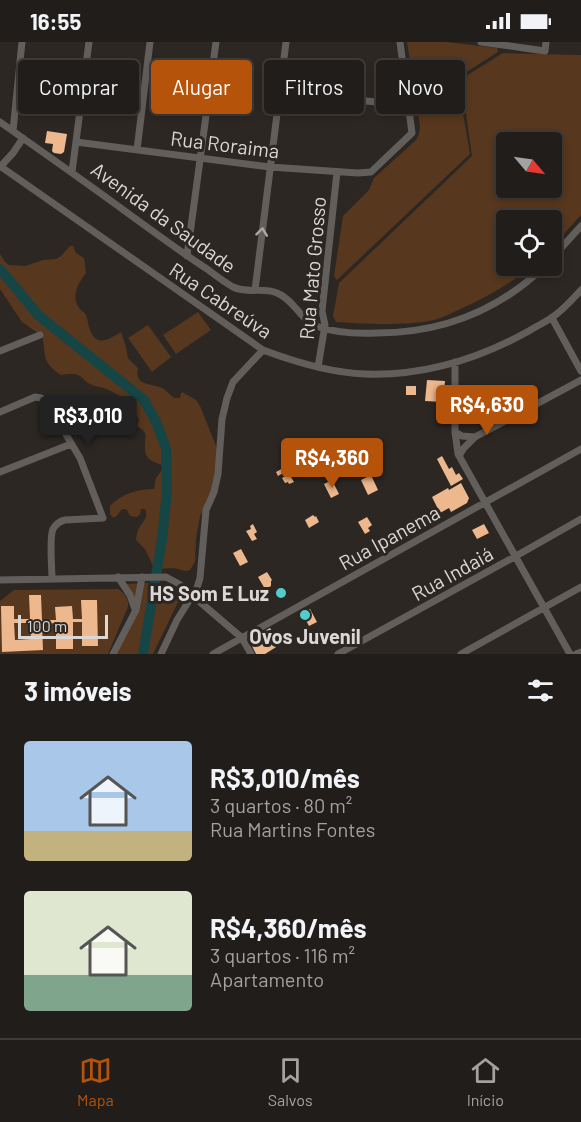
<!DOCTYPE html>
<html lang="pt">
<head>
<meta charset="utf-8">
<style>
	:root { --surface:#211d1a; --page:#292623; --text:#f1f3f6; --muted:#a2a2a2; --line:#3e3b39; --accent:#b45309 }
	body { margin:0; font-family:Barlow,sans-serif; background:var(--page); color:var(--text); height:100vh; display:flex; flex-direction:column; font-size:22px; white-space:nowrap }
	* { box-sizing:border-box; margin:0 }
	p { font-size:20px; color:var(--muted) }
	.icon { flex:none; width:33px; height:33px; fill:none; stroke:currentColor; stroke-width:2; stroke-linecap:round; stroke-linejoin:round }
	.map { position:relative; height:612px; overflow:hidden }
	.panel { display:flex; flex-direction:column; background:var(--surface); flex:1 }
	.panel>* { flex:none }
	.guide { position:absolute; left:18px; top:18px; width:546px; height:54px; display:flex; gap:12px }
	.needle { width:39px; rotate:119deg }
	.tools { position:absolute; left:496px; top:90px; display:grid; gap:12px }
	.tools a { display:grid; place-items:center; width:66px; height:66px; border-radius:6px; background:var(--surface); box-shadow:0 3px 9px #0003,0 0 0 2px var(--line); font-size:30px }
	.scale { position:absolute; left:18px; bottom:15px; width:90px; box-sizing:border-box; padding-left:6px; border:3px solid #dbd7d5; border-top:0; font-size:16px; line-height:21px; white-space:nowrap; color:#dbd7d5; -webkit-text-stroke:4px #2c2723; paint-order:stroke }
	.price { position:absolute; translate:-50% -51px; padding:0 14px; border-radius:6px; background:var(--accent); color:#fff; font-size:20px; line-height:39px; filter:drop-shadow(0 2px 3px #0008) }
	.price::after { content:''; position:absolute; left:50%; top:36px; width:18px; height:14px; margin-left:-9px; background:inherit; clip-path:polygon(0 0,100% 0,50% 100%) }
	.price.selected { background:#222; color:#fff }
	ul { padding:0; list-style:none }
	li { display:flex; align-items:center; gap:18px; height:150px; padding:0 24px }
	li span { display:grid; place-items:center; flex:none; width:168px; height:120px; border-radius:6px; color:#555 }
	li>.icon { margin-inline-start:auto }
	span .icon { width:72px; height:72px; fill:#fffc; stroke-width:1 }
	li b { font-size:26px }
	h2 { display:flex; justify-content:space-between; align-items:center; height:72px; padding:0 24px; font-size:26px }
	.chip { padding:0 21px; border-radius:6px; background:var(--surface); box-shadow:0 3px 9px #0003,0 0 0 2px var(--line); font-size:21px; line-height:54px }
	.chip.selected { background:var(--accent); color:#fff }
	.status { display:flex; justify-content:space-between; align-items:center; height:42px; padding:0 30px; background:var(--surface); direction:ltr }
	.status svg { height:16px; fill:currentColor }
	.tabs { display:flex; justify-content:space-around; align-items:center; height:84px; border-top:2px solid var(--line); background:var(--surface); font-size:16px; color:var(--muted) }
	.tabs a { display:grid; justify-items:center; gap:3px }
	.tabs .selected { color:var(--accent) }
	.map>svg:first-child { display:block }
</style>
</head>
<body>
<div class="status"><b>16:55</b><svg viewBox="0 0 49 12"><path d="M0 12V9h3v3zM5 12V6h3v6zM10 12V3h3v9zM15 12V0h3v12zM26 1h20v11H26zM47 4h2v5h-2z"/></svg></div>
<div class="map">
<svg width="581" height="612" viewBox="0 0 581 612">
	<rect width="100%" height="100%" fill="#2c2723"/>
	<path fill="#57371d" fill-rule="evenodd" d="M407,0H447L497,6L498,10L457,36L470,112L337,238L334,234L343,174L369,148L374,136L416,98L419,92L420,84Z
		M503,11L581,13V173L552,205V178H507V224H532C509,243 483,257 456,269C449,272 442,276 434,278C407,284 365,282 336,280L333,274L339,241L472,114L461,37ZM507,100H552V146H507Z
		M70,204H73L76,211L84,216L86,231C78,241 71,255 79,266C82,270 84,269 86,273C88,278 88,283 90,288C97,306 109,297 121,290L126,305L128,316L138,326C134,344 150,341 162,346C166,348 170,353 174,356H180L181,351L182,350L196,358L200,364L218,409L217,445L200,474L196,497L195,520L190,528L185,529L174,526L158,527L153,524L145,507L136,498C136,495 137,491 138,488C142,480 149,476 145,467H141L140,472L137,475L130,474L127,468L124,467L121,468L116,475H112L110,472V464C121,452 138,447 154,447L156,436L164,425L163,423C150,419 144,417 145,402C145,398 146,394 145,391C144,388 140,386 137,384L139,378C131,363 121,352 104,346C101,345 98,345 95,344C77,338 87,329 61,333C40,319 47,314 42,294L22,280L0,247V212L5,220L9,223L25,224L43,218L56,217L61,214Z
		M198,270L211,288L176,312L163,293Z
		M148,283L171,315L152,330L128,296Z
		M147,541L169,547L179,558L153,612H114L133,565L126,542Z
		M118,547C125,551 129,557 128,565L108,612H0V559L14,548Z"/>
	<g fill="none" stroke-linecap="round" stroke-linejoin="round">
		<path stroke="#164545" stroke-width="10" d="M0,227L38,273L144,358L156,380L166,406L167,450L162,497L143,612"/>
	</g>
	<path fill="#eeb88e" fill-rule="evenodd" d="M47,89L67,92L64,110L61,112L54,111L52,109L53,102L45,101Z
		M427,338L445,339L443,360L425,359Z
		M406,344H416V353H406Z
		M315,406L323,422L317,425V423L313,425L306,413Z
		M442,414L449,427L452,425L456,433L459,431L463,437L451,444L437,417Z
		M285,425L294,440L289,442L288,440L285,441L282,436L285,434L283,431L278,434L276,430Z
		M371,433L378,448L368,453L361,438Z
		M332,438L339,452L331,456L324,442Z
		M461,441L469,456L467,461L451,470L449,466L440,471L432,455L448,446L449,448Z
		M313,473L315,475L316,474L319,480L309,486L305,478Z
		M367,475L372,483L368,486L370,489L365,492L358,480Z
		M253,482L257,490L254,492L257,497L252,499L246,489L251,487L250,484Z
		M484,482L489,491L477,497L472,488Z
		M241,507L248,520L240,524L233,511Z
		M267,530L272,538L271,539V544L265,547L258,535Z
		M29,553H41L42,578H56L55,565L72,564L73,577H82L81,558H97L98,604H82V580H73V607H56V581L42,582L43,608L2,610L1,564H14V577H30ZM14,581H30L31,597L15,598Z
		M310,567L317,580L309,584L302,571Z
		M270,586L275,594L276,593L281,602L265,612H256L251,602L252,596Z"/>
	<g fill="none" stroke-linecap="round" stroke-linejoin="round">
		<path stroke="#615e5c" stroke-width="7" d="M481,0L545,9L546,0
			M280,51L409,63
			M0,80C47,113 94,146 140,180C162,196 184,212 207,227C215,233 224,240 233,245C247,252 263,245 277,251C295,258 301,280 319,285C337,291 358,292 377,291C442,291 498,269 545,224
			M13,89L22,0
			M76,100L270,125L358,131L371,130L412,91L400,0
			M137,108L150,0
			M0,124L263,308C295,320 331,331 365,332C422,334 478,317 527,290C535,285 544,281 551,276C562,269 572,258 581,248
			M0,125L13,111L23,96
			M72,130L89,0
			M187,214L216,0
			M552,216L581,184
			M255,248L286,0
			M552,276L581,329
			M0,309L40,293
			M455,320V390L458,412L570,612
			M318,325L325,283L322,269L337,130
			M0,370L35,355L41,356L46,359L80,416L103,476L65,478C60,479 56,482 53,487C49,496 52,525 52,537
			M455,390L462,394L475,395L464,406L459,414
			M475,395L581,338
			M0,430L71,402
			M118,535L130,553L135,567
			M0,538L166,535L179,542L242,596L251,612
			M113,612L136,568L142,535
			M161,612L177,578L197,546L200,536L206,468L214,450L218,432L222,377L227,356L233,340L263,308
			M213,612L581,407
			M338,612L516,514L581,477
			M461,612L581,545
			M576,612L581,610"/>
	</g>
	<defs><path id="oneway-chevron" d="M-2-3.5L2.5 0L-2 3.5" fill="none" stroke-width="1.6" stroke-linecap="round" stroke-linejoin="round" transform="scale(1.5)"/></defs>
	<use stroke="#aaa7a5" href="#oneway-chevron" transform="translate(262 190) rotate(-83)"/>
	<g fill="#52cdcc" stroke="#2c2723" stroke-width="2">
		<circle cx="281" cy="551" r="6"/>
		<circle cx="305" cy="573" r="6"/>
	</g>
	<g text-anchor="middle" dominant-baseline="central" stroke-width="6" stroke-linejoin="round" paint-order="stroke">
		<g font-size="20" fill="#dbd7d5" stroke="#2c2723">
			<text transform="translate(225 102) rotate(7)">Rua Roraima</text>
			<text transform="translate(164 175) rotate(36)">Avenida da Saudade</text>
			<text transform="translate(312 226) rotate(-85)">Rua Mato Grosso</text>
			<text transform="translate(221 258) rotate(34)">Rua Cabreúva</text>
			<text transform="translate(389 495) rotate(-29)">Rua Ipanema</text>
			<text transform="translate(452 531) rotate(-29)">Rua Indaiá</text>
		</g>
		<g font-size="20" font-weight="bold" fill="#dbd7d5" stroke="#2c2723" text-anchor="end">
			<text x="269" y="551">HS Som E Luz</text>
			<text x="305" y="594" text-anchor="middle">Ovos Juvenil</text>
		</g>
	</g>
</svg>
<div class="tools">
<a><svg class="needle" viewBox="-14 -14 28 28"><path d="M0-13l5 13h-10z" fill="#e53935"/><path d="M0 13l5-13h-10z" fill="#a2a2a2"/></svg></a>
<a><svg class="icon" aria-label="locate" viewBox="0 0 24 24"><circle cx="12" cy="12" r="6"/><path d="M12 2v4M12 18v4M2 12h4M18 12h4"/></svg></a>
</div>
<div class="scale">100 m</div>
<b class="price" style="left:487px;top:394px">R$4,630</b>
<b class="price selected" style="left:88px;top:405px">R$3,010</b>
<b class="price" style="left:332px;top:447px">R$4,360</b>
<div class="guide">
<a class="chip">Comprar</a>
<a class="chip selected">Alugar</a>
<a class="chip">Filtros</a>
<a class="chip">Novo</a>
</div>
</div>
<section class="panel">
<h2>3 imóveis<svg class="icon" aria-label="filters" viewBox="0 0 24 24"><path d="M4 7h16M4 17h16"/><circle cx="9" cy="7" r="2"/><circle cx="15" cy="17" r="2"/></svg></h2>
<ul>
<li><span style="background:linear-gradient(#a9c7e8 75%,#c2b280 0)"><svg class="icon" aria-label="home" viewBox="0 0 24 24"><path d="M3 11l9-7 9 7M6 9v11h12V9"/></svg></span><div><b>R$3,010/mês</b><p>3 quartos · 80 m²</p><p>Rua Martins Fontes</p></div></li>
<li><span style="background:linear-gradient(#dfe7d0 70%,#7fa58c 0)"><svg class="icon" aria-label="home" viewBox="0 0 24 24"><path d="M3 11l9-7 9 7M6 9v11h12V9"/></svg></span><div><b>R$4,360/mês</b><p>3 quartos · 116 m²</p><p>Apartamento</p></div></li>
</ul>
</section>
<nav class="tabs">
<a class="selected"><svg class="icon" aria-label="map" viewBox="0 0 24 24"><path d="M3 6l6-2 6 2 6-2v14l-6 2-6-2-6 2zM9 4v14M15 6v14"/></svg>Mapa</a>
<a><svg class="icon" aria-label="saved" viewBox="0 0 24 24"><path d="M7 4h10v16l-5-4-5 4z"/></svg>Salvos</a>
<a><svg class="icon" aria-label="home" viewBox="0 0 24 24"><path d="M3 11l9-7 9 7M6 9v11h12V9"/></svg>Início</a>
</nav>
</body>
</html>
